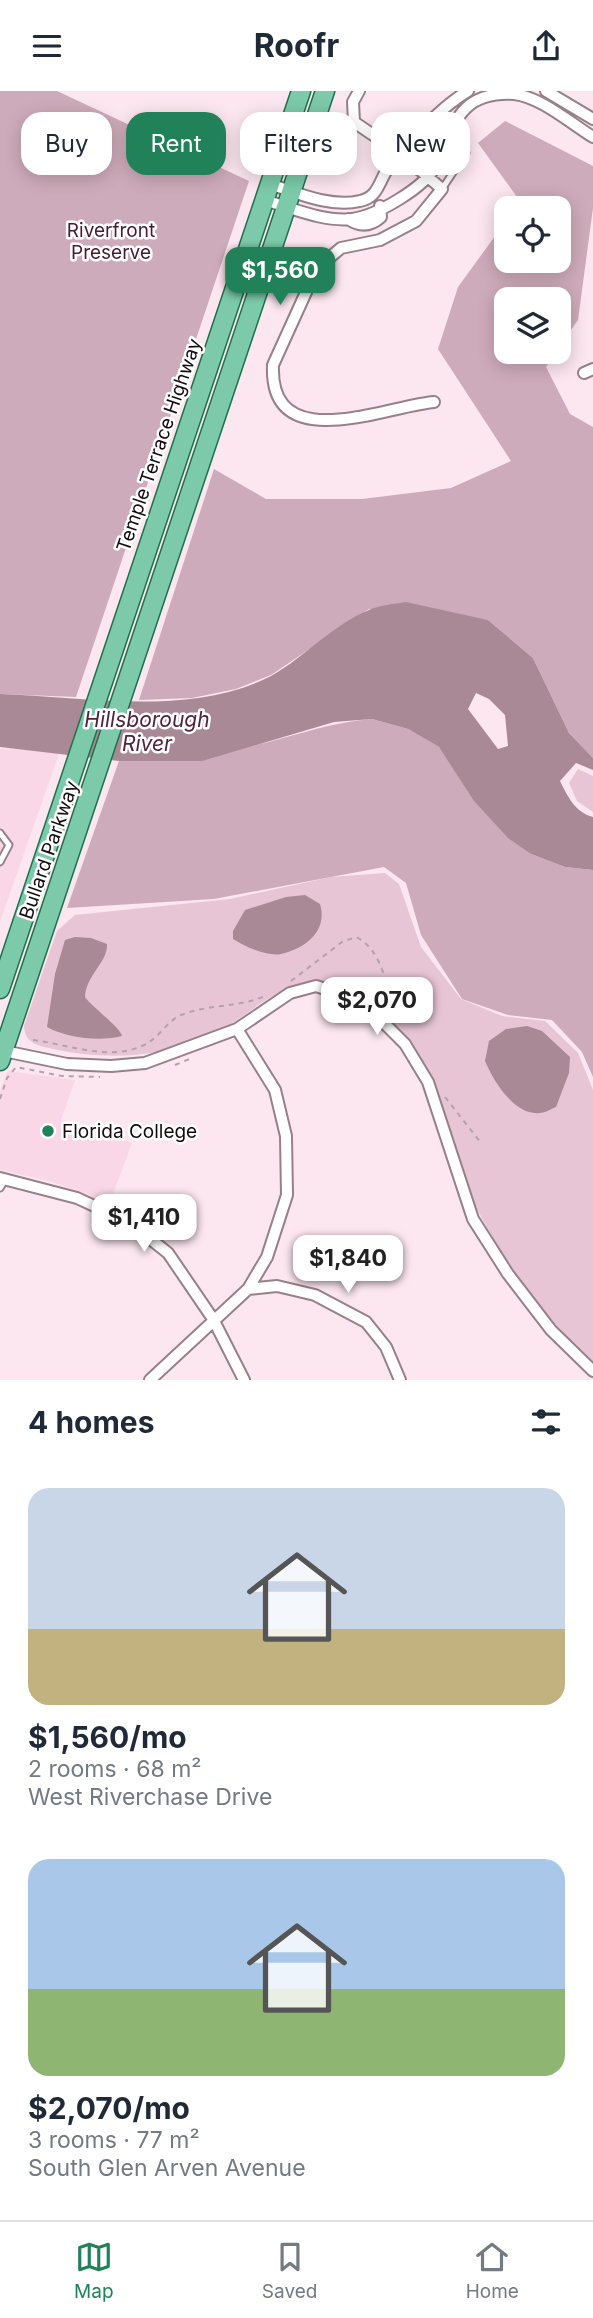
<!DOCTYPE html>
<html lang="en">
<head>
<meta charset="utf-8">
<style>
	:root { --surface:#fff; --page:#f6f6f7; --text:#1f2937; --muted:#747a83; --line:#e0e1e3; --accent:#21825a }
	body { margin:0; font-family:Inter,sans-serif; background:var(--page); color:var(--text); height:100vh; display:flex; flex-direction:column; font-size:26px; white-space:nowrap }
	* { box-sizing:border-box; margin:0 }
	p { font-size:23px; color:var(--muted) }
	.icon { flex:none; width:38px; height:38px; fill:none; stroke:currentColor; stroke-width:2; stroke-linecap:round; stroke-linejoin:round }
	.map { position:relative; height:1289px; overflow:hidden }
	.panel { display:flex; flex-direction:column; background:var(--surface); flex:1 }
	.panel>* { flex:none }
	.top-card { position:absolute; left:21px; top:21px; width:551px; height:63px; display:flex; gap:14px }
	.controls { position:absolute; left:494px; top:105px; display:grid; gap:14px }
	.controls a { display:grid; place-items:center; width:77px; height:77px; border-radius:14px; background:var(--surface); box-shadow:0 4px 18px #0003; font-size:35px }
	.price { position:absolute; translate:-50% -60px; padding:0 16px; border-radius:14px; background:#fff; color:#222; font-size:23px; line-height:46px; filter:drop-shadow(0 2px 4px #0008) }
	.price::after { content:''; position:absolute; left:50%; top:42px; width:21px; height:16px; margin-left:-10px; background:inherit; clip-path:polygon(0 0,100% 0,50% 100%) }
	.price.on { background:var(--accent); color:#fff }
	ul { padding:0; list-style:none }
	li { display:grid; align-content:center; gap:14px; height:371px; padding:0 28px }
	li span { display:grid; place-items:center; height:217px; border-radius:21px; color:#555 }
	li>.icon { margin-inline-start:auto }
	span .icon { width:126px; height:126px; fill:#fffc; stroke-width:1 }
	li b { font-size:30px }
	h2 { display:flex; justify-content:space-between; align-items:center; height:84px; padding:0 28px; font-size:30px }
	.pill { padding:0 24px; border-radius:21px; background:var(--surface); box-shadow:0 4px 18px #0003; font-size:24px; line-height:63px }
	.pill.on { background:var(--accent); color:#fff }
	header { display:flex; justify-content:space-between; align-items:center; height:91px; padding:0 28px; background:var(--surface); font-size:32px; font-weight:700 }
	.tabs { display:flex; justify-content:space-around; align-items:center; height:98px; border-top:2px solid var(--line); background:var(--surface); font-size:19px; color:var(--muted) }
	.tabs a { display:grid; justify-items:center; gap:4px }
	.tabs .on { color:var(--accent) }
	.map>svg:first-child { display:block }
</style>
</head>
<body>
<header><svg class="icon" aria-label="menu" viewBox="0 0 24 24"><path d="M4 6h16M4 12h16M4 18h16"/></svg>Roofr<svg class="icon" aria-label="share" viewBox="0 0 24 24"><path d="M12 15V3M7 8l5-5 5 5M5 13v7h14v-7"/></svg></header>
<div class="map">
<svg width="593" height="1289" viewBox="0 0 593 1289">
	<rect width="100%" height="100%" fill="#fce6ef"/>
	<path fill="#fad7e6" d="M61,657L0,831V658Z
		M8,980L75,989L61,1029L132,1052L110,1111L49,1090L0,1079V1000Z"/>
	<path fill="#e7c5d4" d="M578,678L593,685V721L577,710L569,692Z
		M385,782L399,793L421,856L461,908L502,925L545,930L578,962L593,999V1271C546,1229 507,1175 478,1120C456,1076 451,1024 428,980C405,937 366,899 316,891C283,886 236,936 205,948C160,966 105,969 58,959C42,955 25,955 24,935L57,840L75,824L230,808L331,786Z"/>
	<path fill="#ceabba" d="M0,0H57L249,90L76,606L0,603Z
		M505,30L593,75V117L578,229L558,257V208H506V261H556L546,276L570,323L593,336V667L569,642L533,567L488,529L369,518L271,584L236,598L192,607L139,609L214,378L266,408H362L451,397L511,370L438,258L458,196L506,130V170H558V117H515L520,110L478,52Z
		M372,628L408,638L439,656L531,763L565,776L593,779V986L582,961L552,929L508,924L462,908L421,844L406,792L384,776L214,808L67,817L119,670C175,671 229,662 283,647C316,638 338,631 372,628Z"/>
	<path fill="#aa8997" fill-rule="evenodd" d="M406,511L488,529L533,567L569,642L593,667V679L576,672L560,690C568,706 575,721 593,726V779L565,776L531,763L508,747L474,710L439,656L408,638L372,628L334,631L202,670H119L0,656V603C86,606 191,626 271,585C305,566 332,534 369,519C380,514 394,513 406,511ZM476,602L489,608L505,624L508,655L498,658L468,618Z
		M305,804L320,813C328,840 306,857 281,863C267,866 244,855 233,848V840L245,819L286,806Z
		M75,846L91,847L107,853C108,871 86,884 85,906C93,917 120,936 122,945C100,951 67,947 47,936L55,883L65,849Z
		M527,935L542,940L570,966L569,982L556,1016C551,1018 545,1022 540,1022C514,1025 493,989 485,970L489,950L506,938Z"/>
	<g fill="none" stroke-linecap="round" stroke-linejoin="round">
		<defs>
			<path id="service" d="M442,98L466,62
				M0,742L9,754L0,771
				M0,1097L6,1088"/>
			<path id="minor" d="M546,0L593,28
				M354,31L401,63L442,98L416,130L380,149L341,157L317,177L273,274C269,367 386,315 434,311
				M330,67L354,31L353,11L359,0
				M270,93C297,102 331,117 360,110C380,106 379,87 390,75C413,48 438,18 468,0
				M264,109C292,117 323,131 352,128C376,125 426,96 436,74C454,37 457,0 514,3C541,6 570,32 593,46
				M348,128C360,136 370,136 381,126L380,115
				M584,282L593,278
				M4,960L67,973L111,975L145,972L237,938L290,902L316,895L362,910L405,953L428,991L473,1128L508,1183L551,1239L593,1280
				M0,1087L77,1107L129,1131L168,1162L213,1228L244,1289
				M248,1198L277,1195L315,1204L366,1231L386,1256L400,1289
				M150,1289L248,1198L267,1166L287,1104L286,1045L275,999L237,938"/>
			<path id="primary" d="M0,898L301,0
				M0,970L325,0"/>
		</defs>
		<use href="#service" stroke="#98808a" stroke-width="9"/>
		<use href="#minor" stroke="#98808a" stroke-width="14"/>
		<use href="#primary" stroke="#1f704f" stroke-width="21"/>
		<path stroke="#b3a2a9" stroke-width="2" stroke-dasharray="5 5" stroke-linecap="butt" d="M291,890L342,851L356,846C385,859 387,906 401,932
			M33,949C67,953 110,971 144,954C159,947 167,930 181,924C208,913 237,917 265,905
			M175,974L192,967
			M445,1006L481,1052
			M0,1008L7,987L16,976L62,985L100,986"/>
		<use href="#service" stroke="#fff" stroke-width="5"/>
		<use href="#minor" stroke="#fff" stroke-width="10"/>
		<use href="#primary" stroke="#7ccaaa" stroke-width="18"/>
	</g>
	<circle fill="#21825a" stroke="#fff" stroke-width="2.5" cx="48" cy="1040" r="7"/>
	<g text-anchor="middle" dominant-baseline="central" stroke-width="5" stroke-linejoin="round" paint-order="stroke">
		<g font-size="19" fill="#481b32" stroke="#fff">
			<text x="111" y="139">Riverfront<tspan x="111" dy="22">Preserve</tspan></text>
		</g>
		<g font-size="19" fill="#130b0e" stroke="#fff">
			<text transform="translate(159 354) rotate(-71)">Temple Terrace Highway</text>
			<text transform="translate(49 759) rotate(-71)">Bullard Parkway</text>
		</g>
		<g font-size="19" fill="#130b0e" stroke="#fff" text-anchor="start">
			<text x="62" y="1040">Florida College</text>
		</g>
		<g font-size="21" font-style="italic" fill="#51243b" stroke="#fff">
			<text x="147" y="628">Hillsborough<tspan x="147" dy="24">River</tspan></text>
		</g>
	</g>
</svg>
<div class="controls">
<a><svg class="icon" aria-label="locate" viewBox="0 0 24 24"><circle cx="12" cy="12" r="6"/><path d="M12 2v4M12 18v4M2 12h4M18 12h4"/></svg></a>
<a><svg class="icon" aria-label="layers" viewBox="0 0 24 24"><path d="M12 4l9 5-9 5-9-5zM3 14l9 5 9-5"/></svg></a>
</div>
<b class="price on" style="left:280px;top:216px">$1,560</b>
<b class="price" style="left:377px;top:946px">$2,070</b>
<b class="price" style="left:144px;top:1163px">$1,410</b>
<b class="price" style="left:348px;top:1204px">$1,840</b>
<div class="top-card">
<a class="pill">Buy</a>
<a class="pill on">Rent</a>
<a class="pill">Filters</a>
<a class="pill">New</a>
</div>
</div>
<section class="panel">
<h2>4 homes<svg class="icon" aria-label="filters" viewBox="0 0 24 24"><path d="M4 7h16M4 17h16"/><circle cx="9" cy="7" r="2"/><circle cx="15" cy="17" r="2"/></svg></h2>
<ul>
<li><span style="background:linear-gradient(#c9d6e8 65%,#c2b280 0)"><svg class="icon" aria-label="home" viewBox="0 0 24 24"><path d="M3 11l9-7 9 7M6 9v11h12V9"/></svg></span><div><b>$1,560/mo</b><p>2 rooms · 68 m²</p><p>West Riverchase Drive</p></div></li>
<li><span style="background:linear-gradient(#a9c7e8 60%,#8fb573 0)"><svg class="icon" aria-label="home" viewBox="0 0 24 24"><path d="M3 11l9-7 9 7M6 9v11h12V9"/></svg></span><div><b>$2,070/mo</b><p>3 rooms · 77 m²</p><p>South Glen Arven Avenue</p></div></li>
</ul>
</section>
<nav class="tabs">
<a class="on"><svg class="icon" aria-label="map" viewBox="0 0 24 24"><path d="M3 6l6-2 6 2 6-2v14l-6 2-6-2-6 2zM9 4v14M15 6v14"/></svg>Map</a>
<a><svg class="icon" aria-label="saved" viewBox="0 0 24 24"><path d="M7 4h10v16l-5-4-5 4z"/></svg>Saved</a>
<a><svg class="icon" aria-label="home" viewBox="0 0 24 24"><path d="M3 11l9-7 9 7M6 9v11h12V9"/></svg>Home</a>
</nav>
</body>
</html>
